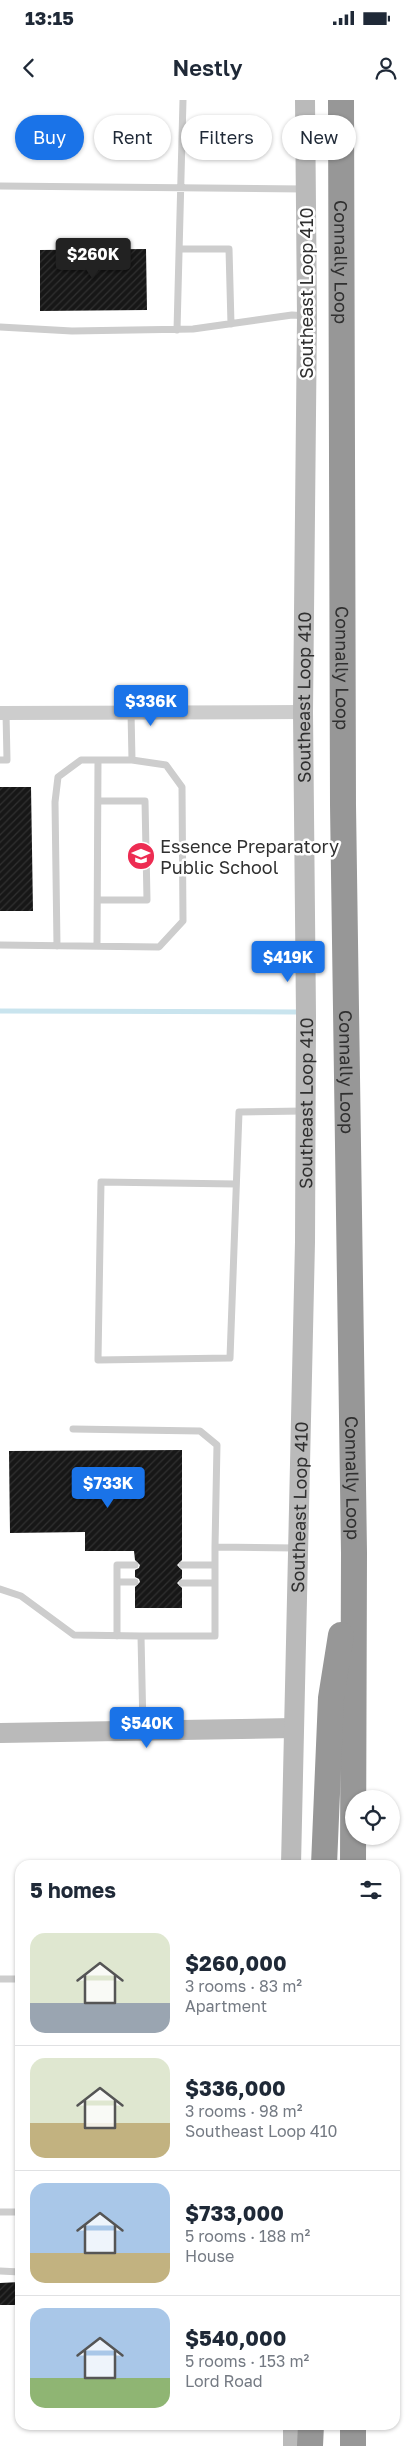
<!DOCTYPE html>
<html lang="en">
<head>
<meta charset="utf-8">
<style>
	:root { --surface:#fff; --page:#f6f6f7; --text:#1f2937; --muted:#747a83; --line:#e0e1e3; --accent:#1a73e8 }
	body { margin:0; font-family:"Golos Text",sans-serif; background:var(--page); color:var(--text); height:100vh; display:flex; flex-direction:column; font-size:19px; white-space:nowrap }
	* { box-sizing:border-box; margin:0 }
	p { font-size:16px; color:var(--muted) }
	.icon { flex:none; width:28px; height:28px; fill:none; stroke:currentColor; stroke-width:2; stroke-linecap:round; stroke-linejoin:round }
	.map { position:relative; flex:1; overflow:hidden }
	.details { position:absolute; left:15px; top:1760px; width:385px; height:570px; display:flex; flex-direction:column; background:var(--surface); border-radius:15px; box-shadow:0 1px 4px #0004 }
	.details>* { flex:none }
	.guide { position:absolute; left:15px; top:15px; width:385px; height:45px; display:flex; gap:10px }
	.fabs { position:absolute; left:345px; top:1690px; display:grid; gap:10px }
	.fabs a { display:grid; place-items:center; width:55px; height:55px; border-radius:50%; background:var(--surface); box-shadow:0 1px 4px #0004; font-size:25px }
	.price { position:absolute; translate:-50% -42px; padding:0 11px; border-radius:5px; background:var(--accent); color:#fff; font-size:16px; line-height:32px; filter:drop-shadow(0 1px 2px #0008) }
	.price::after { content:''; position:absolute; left:50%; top:30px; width:15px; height:11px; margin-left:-8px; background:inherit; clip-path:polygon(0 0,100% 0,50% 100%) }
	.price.active { background:#222; color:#fff }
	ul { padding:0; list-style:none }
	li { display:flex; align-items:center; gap:15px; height:125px; padding:0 15px }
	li+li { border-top:1px solid var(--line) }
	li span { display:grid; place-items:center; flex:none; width:140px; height:100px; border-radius:15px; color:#555 }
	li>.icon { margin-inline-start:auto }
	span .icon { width:60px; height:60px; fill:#fffc; stroke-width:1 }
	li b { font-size:21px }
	h2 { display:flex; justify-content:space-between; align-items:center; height:60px; padding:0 15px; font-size:21px }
	.chip { padding:0 18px; border-radius:22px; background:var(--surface); box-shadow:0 1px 4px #0004; font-size:18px; line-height:45px }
	.chip.active { background:var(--accent); color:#fff }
	.status { display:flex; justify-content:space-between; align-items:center; height:35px; padding:0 25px; background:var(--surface); direction:ltr }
	.status svg { height:14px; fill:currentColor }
	header { display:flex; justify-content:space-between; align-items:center; height:65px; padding:0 15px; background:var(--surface); font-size:22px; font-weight:600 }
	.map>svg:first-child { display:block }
</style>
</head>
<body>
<div class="status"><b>13:15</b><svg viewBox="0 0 49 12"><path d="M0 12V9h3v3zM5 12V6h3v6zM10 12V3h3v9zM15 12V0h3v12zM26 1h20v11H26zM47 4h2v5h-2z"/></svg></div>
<header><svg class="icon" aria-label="back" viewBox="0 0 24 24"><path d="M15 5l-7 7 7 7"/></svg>Nestly<svg class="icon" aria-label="person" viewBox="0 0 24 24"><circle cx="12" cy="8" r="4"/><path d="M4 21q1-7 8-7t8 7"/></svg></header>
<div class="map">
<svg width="415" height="2346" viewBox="0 0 415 2346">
	<defs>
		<pattern id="building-hatch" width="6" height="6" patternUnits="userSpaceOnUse" patternTransform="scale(1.25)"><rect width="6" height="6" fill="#171717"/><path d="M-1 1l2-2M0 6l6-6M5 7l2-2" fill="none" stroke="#303030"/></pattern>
	</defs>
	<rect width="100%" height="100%" fill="#fff"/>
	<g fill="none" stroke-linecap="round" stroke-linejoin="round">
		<path stroke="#c9e4ee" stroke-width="5" d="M0,911L297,912"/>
	</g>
	<path fill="url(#building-hatch)" d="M146,149L147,210L40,211V150Z
		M0,687H31L33,811H0Z
		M182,1350V1460L177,1465L182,1470V1478L177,1483L182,1488V1508H135V1487L140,1482L139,1479L135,1477V1470L139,1468L140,1465L135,1460L134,1451H85V1432L10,1433L9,1351Z
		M20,2182V2205H0V2183Z"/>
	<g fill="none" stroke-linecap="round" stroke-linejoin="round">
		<path stroke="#cdcdcd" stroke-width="7" d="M0,86L304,89
			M179,149H229L231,224
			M0,227L72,231L193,229L292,215L307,216
			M177,230L183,0
			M0,660H7L6,613
			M98,701H145L147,800H98
			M0,845L159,847L183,821L182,687L166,665L132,660L131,612
			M57,846L55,702L58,677L81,660H132
			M97,846L98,660
			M236,1084L101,1082L98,1260L230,1258L239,1012L303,1011
			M73,1329L200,1331L217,1345L215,1447
			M182,1465H215
			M117,1482V1465H135
			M182,1483H215
			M0,1489L21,1496L74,1535L141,1536
			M117,1536V1482H135
			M143,1629L141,1536H215V1447L296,1448
			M0,1879H20
			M0,2112H20
			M0,2171L20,2172"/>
		<path stroke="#cdcdcd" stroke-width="14" d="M0,613L303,612"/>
		<g stroke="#bababa" stroke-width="20">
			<path d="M0,1633L293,1628"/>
			<path id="s1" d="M291,1765L305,1142L306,916L303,612L307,216L305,0"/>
			<path d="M293,2325V2346"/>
		</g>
		<g stroke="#979797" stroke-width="26">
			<path id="s2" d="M341,0L343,705L354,1453L353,1765"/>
			<path d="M324,1765L331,1598L341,1535"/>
			<path d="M310,2346L311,2325"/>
			<path d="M353,2346V2325"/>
		</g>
	</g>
	<defs>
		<symbol id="school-disc" viewBox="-11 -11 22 22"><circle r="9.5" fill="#ed2c52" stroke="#fff"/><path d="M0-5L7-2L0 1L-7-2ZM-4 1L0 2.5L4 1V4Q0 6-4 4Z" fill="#fff"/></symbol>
	</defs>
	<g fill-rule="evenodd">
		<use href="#school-disc" x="125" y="740" width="32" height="32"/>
	</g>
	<g text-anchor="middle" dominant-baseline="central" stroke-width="5" stroke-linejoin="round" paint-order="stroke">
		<g font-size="18" fill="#303030" stroke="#fff">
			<text stroke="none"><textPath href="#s2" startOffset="162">Connally Loop</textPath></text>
			<text transform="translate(306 193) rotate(-90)">Southeast Loop 410</text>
			<text stroke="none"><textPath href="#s2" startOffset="568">Connally Loop</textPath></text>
			<text stroke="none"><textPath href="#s1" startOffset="1168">Southeast Loop 410</textPath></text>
			<text stroke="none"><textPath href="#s2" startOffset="972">Connally Loop</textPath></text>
			<text stroke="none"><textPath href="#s1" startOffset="762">Southeast Loop 410</textPath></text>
			<text stroke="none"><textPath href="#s2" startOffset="1378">Connally Loop</textPath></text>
			<text stroke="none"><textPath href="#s1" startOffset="358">Southeast Loop 410</textPath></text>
		</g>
		<g font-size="18" fill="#303030" stroke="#fff" text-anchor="start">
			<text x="160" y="746">Essence Preparatory<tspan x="160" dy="21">Public School</tspan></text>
		</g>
	</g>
</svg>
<div class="fabs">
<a><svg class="icon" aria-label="locate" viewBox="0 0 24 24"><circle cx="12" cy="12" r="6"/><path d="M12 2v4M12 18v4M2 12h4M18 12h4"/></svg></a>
</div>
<b class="price active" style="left:93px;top:180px">$260K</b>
<b class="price" style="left:151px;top:627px">$336K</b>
<b class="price" style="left:288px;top:883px">$419K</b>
<b class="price" style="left:108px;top:1409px">$733K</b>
<b class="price" style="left:147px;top:1649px">$540K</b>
<div class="guide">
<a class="chip active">Buy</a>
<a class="chip">Rent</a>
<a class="chip">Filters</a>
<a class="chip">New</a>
</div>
<section class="details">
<h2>5 homes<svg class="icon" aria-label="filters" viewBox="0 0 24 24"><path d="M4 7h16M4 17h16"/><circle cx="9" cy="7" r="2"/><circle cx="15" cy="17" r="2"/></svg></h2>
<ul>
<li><span style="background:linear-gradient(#dfe7d0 70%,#9aa5b1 0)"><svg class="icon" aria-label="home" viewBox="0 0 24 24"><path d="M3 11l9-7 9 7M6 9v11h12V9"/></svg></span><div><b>$260,000</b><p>3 rooms · 83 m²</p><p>Apartment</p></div></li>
<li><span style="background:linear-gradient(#dfe7d0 65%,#c2b280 0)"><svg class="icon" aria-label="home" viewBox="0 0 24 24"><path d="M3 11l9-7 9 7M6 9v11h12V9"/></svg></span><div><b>$336,000</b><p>3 rooms · 98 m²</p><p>Southeast Loop 410</p></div></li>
<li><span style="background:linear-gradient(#a9c7e8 70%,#c2b280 0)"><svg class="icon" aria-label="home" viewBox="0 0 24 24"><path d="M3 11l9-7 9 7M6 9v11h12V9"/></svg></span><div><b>$733,000</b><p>5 rooms · 188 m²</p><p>House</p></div></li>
<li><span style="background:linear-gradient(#a9c7e8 70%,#8fb573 0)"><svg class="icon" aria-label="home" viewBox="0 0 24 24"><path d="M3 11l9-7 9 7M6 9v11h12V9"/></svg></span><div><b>$540,000</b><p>5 rooms · 153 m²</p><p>Lord Road</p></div></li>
</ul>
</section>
</div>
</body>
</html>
